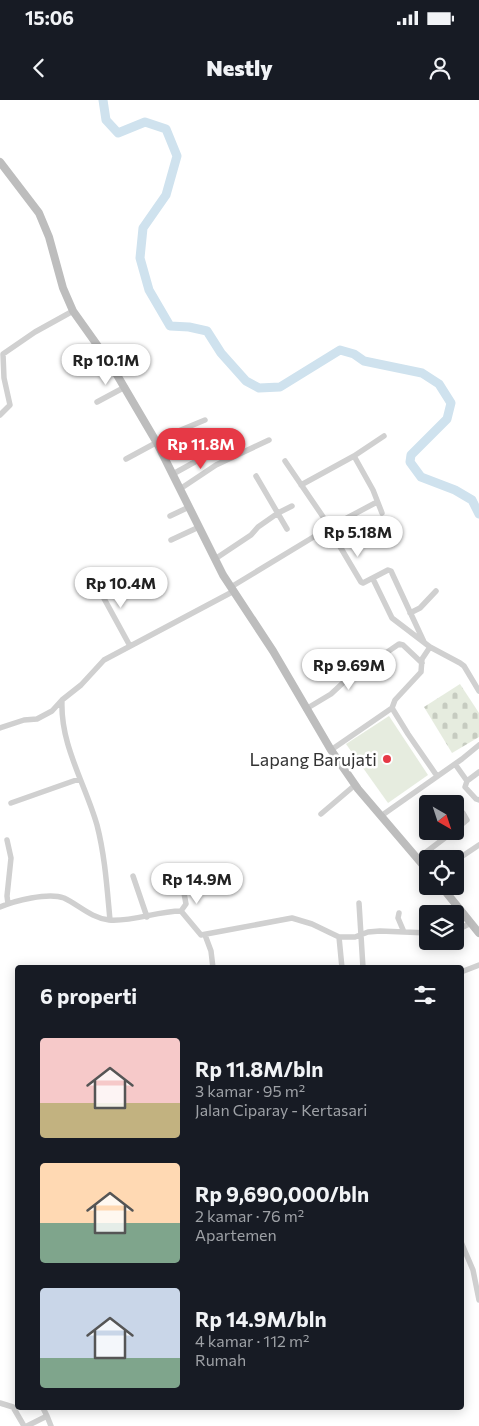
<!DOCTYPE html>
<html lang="id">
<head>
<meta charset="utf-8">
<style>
	:root { --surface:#171b24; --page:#242831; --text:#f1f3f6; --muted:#9ea1a6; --accent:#e63946 }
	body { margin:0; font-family:Commissioner,sans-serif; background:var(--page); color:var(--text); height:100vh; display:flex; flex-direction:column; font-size:19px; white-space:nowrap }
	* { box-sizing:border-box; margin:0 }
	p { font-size:16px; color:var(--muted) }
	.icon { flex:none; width:28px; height:28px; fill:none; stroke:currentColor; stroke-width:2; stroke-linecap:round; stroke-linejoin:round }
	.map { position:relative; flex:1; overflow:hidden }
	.side { position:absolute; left:15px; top:865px; width:449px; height:445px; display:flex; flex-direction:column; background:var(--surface); border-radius:5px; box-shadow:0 2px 12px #0003 }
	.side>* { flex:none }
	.needle { width:32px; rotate:141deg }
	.buttons { position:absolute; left:419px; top:695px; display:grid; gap:10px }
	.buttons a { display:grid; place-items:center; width:45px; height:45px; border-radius:5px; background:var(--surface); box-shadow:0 2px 12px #0003; font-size:25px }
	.price { position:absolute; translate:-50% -42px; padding:0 11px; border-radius:18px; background:#fff; color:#222; font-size:16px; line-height:32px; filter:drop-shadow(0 1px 2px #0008) }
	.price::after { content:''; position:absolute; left:50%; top:30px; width:15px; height:11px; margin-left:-8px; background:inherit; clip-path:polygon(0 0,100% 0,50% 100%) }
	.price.active { background:var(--accent); color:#fff }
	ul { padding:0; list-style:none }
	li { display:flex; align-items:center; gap:15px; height:125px; padding:0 25px }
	li span { display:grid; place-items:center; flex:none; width:140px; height:100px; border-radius:5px; color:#555 }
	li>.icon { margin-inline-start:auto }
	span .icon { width:60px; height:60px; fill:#fffc; stroke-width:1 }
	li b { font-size:21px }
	h2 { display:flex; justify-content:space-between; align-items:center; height:60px; padding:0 25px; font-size:21px }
	.status { display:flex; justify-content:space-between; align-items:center; height:35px; padding:0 25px; background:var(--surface); direction:ltr }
	.status svg { height:14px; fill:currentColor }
	header { display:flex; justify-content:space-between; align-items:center; height:65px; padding:0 25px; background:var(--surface); font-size:22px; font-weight:800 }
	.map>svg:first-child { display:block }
</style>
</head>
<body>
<div class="status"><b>15:06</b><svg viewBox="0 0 49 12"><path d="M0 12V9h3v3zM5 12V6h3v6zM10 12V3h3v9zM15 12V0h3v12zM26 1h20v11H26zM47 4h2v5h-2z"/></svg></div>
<header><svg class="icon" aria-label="back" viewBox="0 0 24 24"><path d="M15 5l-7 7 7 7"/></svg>Nestly<svg class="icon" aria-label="person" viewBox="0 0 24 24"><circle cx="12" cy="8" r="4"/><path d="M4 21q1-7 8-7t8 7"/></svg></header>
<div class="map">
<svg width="479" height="1326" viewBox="0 0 479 1326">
	<defs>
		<pattern id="cemetery-stones" width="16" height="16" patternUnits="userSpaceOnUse" patternTransform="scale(1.25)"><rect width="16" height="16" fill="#e6ecdf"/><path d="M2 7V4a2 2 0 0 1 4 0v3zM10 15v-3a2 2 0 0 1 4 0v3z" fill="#c6cbc0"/></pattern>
	</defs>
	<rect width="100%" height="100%" fill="#fff"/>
	<path fill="url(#cemetery-stones)" d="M460,584L479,613V637L452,653L424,607Z"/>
	<path fill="#e6ecdf" d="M389,616L428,675L388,703L346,644Z"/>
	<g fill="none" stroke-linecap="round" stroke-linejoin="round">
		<path stroke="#cfe2ee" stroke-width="9" d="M103,0L106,20L118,33L145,22L166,29L177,56L166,95L143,128L140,158L149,190L170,226L189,227L207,231L221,253L246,281L259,288L280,287L340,250L354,254L364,261L422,273L439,284L451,303L447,319L411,355L410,362L421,377L455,390L472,400L479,414"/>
		<path stroke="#d0d0d0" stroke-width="5.5" d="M97,302L125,287
			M0,315L10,305L4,278L3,254L35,232L73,211
			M126,359L176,332L205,320
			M285,361L330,427
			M173,374L220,348H225L231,358
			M256,376L287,429
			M301,385L354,356
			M180,389L216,365L269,340
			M382,413L373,390L354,356L384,336
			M170,416L189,407
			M329,428L361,482L363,483L388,470L391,471L424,542
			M171,440L199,427
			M215,459L251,435L258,427L278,413L292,406
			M373,479L392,518L430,547L460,563L464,566L479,591
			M95,482L130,546
			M231,487L330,427L377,402
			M410,513L420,508L436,491
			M430,547L422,559L421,572L395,600L392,608L408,634L437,676
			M306,609L331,594L345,581L399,544L403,545L422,563
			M0,628L24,620L37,619L52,611L62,600
			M331,650L392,608
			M455,664L467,681L479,672
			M467,681L465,687L476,699L479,700
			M11,703L79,679
			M321,714L355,685
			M381,716L462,659L479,645
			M455,730L467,720L463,713
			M7,740L11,758L7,796L8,804
			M417,759L454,731
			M455,761L479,745
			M133,776L147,817
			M359,803L363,868
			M0,807C14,801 48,792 64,798C79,805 91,818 109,820C133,822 157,811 181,811L201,835L292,818L312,824L339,837H355L368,832L380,831L428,833
			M181,811L186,804L184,793
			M399,813L398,818L404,832
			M110,820C107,788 105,756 97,725C85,683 60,645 62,600L81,585L104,560L234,491
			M455,831L471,823
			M205,835L211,851L213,868
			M339,837L342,868
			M461,872L479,865
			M461,1142L473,1170L479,1200
			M0,1303L13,1307L24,1326
			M47,1316L51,1326
			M27,1326L47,1316L43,1308"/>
		<path stroke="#bdbdbd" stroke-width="8" d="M0,62L39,113L49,137L63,188L73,211L110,263L157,343L223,475L273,551L331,650L358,689L428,771
			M441,786L479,833"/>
	</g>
	<circle fill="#e63946" stroke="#fff" stroke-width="2" cx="387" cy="659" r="5"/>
	<g text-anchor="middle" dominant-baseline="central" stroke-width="5" stroke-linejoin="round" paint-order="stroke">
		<g font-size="18" fill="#333" stroke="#fff" text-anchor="end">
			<text x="377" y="659">Lapang Barujati</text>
		</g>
	</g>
</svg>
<div class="buttons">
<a><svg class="needle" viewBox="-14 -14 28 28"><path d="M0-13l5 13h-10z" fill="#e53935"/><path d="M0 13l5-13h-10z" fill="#9ea1a6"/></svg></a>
<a><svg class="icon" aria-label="locate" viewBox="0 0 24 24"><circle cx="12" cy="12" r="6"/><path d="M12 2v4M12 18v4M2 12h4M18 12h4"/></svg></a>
<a><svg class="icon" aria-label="layers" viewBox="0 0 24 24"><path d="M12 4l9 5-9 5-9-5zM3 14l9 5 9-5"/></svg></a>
</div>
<b class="price" style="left:106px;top:286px">Rp 10.1M</b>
<b class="price active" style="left:201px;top:370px">Rp 11.8M</b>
<b class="price" style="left:358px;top:458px">Rp 5.18M</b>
<b class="price" style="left:121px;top:509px">Rp 10.4M</b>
<b class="price" style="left:349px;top:591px">Rp 9.69M</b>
<b class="price" style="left:197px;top:805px">Rp 14.9M</b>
<section class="side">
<h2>6 properti<svg class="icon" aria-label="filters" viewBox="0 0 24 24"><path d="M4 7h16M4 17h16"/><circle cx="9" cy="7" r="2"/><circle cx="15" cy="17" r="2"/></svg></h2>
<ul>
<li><span style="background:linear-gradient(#f6c9c9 65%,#c2b280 0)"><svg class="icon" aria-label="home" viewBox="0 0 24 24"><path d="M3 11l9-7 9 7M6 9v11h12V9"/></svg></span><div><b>Rp 11.8M/bln</b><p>3 kamar · 95 m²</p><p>Jalan Ciparay - Kertasari</p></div></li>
<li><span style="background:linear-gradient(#ffd9b3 60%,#7fa58c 0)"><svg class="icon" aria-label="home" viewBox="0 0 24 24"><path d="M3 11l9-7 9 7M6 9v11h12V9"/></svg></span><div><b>Rp 9,690,000/bln</b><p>2 kamar · 76 m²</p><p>Apartemen</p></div></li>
<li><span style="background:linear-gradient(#c9d6e8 70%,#7fa58c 0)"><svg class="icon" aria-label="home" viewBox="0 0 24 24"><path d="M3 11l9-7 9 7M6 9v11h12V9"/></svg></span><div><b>Rp 14.9M/bln</b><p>4 kamar · 112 m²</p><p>Rumah</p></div></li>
</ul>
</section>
</div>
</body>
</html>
